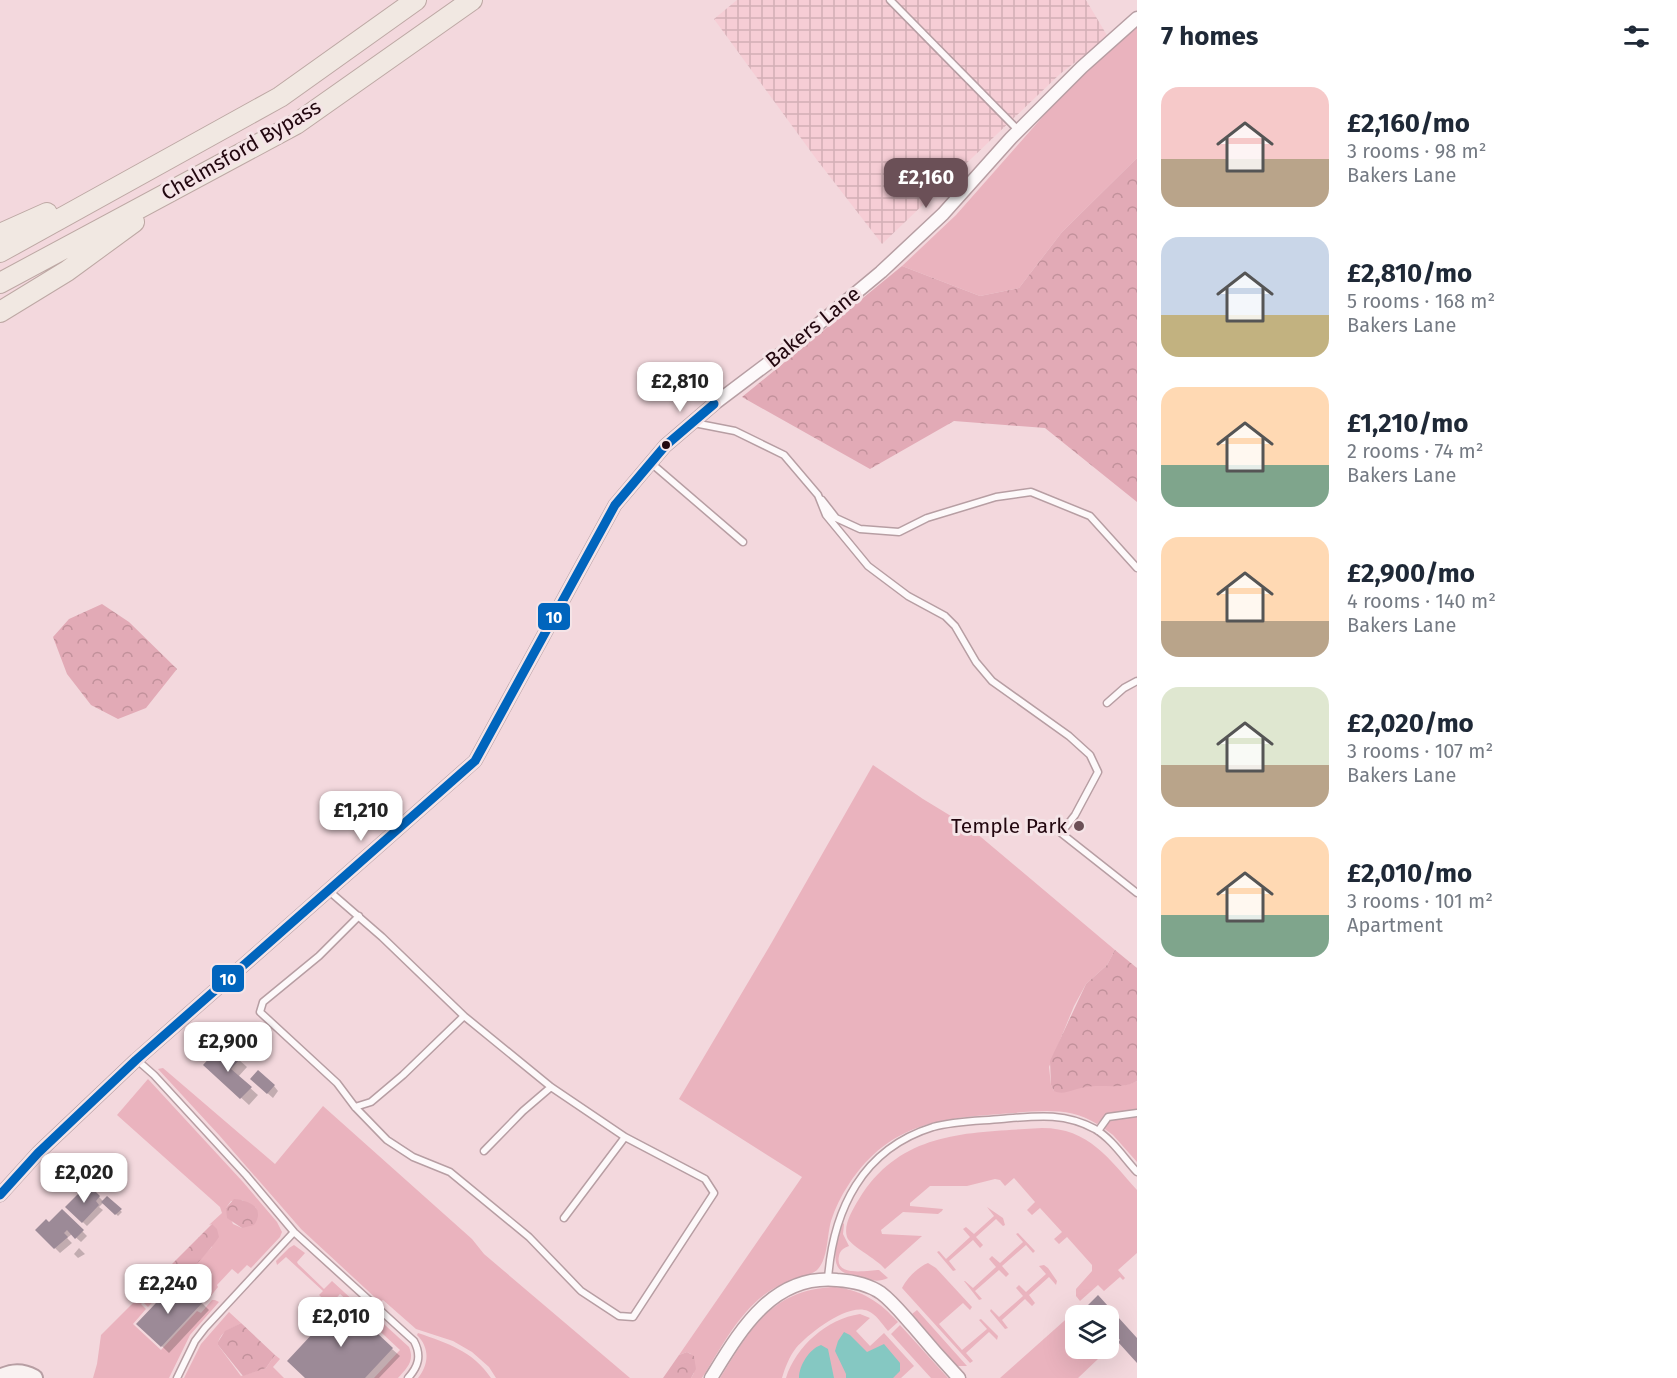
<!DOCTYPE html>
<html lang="en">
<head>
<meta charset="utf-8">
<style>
	:root { --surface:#fff; --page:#f2f2f3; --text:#1f2937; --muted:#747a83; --accent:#6b5057 }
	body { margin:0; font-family:"Fira Sans",sans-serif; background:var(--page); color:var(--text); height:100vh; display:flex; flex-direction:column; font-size:22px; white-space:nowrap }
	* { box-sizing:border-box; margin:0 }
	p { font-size:20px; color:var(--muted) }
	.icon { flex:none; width:33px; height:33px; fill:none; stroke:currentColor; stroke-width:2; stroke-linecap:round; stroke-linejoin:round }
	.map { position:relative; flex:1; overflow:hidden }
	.drawer { display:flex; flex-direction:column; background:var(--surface); width:540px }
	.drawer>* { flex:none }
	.tools { position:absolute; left:1065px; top:1305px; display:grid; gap:12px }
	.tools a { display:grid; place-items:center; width:54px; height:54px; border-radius:12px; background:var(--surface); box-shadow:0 6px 24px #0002; font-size:30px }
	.price { position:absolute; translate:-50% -51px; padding:0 14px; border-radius:12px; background:#fff; color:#222; font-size:20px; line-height:39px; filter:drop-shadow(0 2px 3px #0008) }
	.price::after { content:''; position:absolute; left:50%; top:36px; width:18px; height:14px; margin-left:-9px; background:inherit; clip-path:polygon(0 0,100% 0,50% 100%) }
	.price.active { background:var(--accent); color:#fff }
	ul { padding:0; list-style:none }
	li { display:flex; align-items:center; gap:18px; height:150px; padding:0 24px }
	li span { display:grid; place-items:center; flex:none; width:168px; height:120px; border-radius:18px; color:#555 }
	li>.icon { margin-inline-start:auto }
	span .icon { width:72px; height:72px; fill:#fffc; stroke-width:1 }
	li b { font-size:26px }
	h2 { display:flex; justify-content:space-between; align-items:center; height:72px; padding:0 24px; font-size:26px }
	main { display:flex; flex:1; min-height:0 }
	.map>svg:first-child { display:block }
</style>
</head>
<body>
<main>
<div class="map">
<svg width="1137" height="1378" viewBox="0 0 1137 1378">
	<defs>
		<pattern id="industrial-grid" width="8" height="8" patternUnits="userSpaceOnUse" patternTransform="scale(1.5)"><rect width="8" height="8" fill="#f6cdd5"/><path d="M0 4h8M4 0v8" fill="none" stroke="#d3afb6"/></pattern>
		<pattern id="forest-crowns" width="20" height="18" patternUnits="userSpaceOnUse" patternTransform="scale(1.5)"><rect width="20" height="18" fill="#e2aab6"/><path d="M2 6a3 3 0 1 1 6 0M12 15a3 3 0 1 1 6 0" fill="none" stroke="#c2919b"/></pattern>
	</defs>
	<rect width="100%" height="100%" fill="#f3d8dd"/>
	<path fill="url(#industrial-grid)" d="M737,0H1086L1108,37L1060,74L882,244L817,160L714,19Z"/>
	<path fill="#eab3be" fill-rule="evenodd" d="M1137,22V158L1062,232L1019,288L980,296L902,266L956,215L1053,105Z
		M873,765L923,799L969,827L1115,950L1107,965L1086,984L1074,1006L1049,1067L1051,1085L1054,1091C1067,1091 1076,1087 1088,1086C1105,1084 1122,1089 1137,1081V1109L1109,1113L1097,1124C1070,1107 1042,1111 1013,1113C943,1118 891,1121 849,1184C841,1196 835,1208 831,1221C827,1235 828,1258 818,1269C811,1276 801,1276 793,1279C785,1283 775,1287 768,1292C738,1313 721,1348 702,1378H691L694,1373L691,1354L687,1352L679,1355L802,1177L679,1099L772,942Z
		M163,1068L275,1164L323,1106L472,1239L484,1254L630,1378H496L489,1367L472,1352L453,1341L416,1329L383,1300L380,1302L301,1229L219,1135L158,1069Z
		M148,1079L243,1182L277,1222L282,1232L280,1237L251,1268L247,1265L238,1274L232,1269L217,1285L218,1287L206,1302L196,1293L191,1298L173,1281L148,1307L143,1302L141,1304L146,1309L133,1324L161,1350L197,1311L201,1313L212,1300H215L219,1302L190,1335L169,1378H93L97,1364L101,1335L163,1273L168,1282C186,1280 199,1259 212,1247V1224L209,1225L222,1213L220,1207L117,1115ZM242,1200L256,1208L242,1228L233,1224L226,1208L231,1201Z
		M1137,1116V1162L1113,1135L1102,1127L1112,1119Z
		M1042,1128C1089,1128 1109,1159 1137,1190V1253L1118,1270L1125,1278L1123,1280L1120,1277L1104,1291L1098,1285L1080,1301L1076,1296V1289L1092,1271V1265L1067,1237L1059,1244L1054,1239L1062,1232L1040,1208L1032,1215L1027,1210L1035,1202L1014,1178L1005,1186L1000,1180L995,1179L967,1186H930L910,1203V1206L943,1209L942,1211L938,1214L903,1212L881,1230L882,1234L922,1236L885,1269C876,1258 850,1246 847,1237C843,1225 853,1209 859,1199C902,1129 971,1133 1042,1128Z
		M987,1207L1003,1218L1005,1225L1003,1226L996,1219L976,1237L983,1245L980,1248L973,1240L949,1261L956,1270L953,1271L937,1252L939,1251L946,1259L970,1237L963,1229L966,1227L974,1234L994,1216Z
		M843,1223L844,1224L843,1234L849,1246C844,1248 840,1250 839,1256C834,1278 869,1270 879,1270L888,1278C877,1283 871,1280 861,1277C855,1275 848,1275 843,1272C828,1264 839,1235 843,1223Z
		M1018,1233L1035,1251L1033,1253L1026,1245L1002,1266L1009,1274L1006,1277L999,1270L975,1291L982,1299L979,1300L964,1281H965L973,1288L996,1267L989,1259L992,1256L1000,1263L1023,1242L1016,1234Z
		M294,1245L305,1253L297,1262L298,1264L324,1289L332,1281L368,1314L366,1317L340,1294L330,1305L319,1295L323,1291L286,1257L277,1265L276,1261L289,1248Z
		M928,1263L936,1268L972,1307L970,1310L963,1303L939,1324L962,1350L987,1329L979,1320L981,1319L998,1336L997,1340L989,1332L966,1353L973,1361L970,1363L902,1288C907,1278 918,1267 928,1263Z
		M1044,1265L1048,1268L1057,1281L1056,1285L1049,1277L1029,1295L1035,1303L1032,1306L1025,1299L1002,1320L1008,1328L1005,1329L990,1311L991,1309L999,1317L1023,1296L1016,1288L1019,1285L1026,1292L1046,1274L1039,1266Z
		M835,1287C862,1290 880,1302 898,1322L888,1331C882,1324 876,1314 868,1311C848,1302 808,1334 796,1348C789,1357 785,1368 782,1378H720C750,1330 771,1289 835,1287Z
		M917,1310L967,1366H957L912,1314Z
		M229,1312L241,1323C231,1329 219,1332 218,1345L241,1376L266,1368L275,1355L280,1359L273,1367L284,1378H184L201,1344Z
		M1073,1313L1076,1316V1348L1100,1349L1098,1359L1078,1378H1000Z
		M860,1314L870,1318L856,1331L870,1346L884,1333L914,1366L901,1378H786C796,1346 827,1319 860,1314Z
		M374,1315L409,1347C415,1361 407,1368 398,1378H374L400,1350L369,1321Z
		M900,1325L948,1378H931L891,1334Z
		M418,1333C447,1343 473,1351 491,1378H418C429,1364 430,1348 417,1335Z"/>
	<path fill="url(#forest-crowns)" d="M1137,158V502L1045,428L954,421L870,469L742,397L902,266L980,296L1019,288L1062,232Z
		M102,604L129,622L177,669L146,708L118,719L91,705L67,674L53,637L69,619Z
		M1115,950L1137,968V1081C1122,1090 1103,1084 1086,1087C1076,1088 1064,1096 1054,1091L1051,1085L1050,1061L1086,984L1107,965Z
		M234,1199C249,1200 266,1208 254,1225L242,1228L227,1218L226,1208Z
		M212,1224L217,1229L219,1237C210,1250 183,1284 166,1280L163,1273Z
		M241,1323L275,1355L266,1368L243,1376L218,1345V1342L225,1331Z
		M687,1352L694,1356L696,1369L691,1378H663L679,1355Z"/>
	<path fill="#85c8c2" d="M844,1332L850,1335L867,1352L884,1344L900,1363V1371L893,1378H846V1374L835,1351L838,1341Z
		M821,1345L828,1349L834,1378H799C799,1366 809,1349 821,1345Z"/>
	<path fill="#0003" d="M229,1051L247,1067L238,1077L258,1095L249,1105L213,1072Z
		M257,1084L274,1086L278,1091L273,1098Z
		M107,1155L125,1174L112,1188L104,1180Z
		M88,1186L104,1202L107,1198L122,1212L118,1216L104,1202L99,1207L103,1210L87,1226L67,1207Z
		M62,1211L87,1236L81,1242L72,1234L67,1238L72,1243L60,1253L37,1230L49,1224Z
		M79,1248L85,1254L78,1258L74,1254Z
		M196,1297L209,1310L169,1353L139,1324L191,1302Z
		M392,1349L400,1356L379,1378H306Z"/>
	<path fill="#9c8a97" d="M229,1049L240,1059L231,1069L252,1087L240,1099L203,1065L214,1053L220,1058Z
		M258,1070L275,1085L267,1094L250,1079Z
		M106,1153L122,1168L106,1184L102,1180L103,1178L92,1168Z
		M88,1184L100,1196L96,1201L99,1205L82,1223L65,1207Z
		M107,1196L122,1209L115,1215L101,1202Z
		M62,1209L84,1230L75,1239L67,1230L64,1233L68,1237L54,1249L35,1230L46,1219L49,1222Z
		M174,1284L191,1300L196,1295L203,1302L161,1347L136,1324Z
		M1098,1295L1137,1338V1363L1118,1342L1120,1340L1108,1327V1316H1098L1088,1305Z
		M343,1301L393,1348L365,1378H305L287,1361Z"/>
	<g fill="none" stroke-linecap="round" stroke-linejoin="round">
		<defs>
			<path id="service" d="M890,0L1018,130
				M694,423L735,431L784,455L818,495L826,515L868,566L908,596L945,616L955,626L976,662L992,681L1069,736L1090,755L1098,772L1075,815L1061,833L1137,893
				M651,463L743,542
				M822,500L836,518L860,529L899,532L927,518L996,497L1031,492L1090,516L1137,568
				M1107,703L1124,688L1137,681
				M329,891L382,937L464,1016L403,1075L371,1102L355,1107
				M359,916L319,956L263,1002L260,1012L337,1083L355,1107L387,1140L413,1157L450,1172L529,1237L581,1291L619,1316L633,1317L714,1193L705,1179L625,1137L551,1087L464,1016
				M137,1060L154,1075L246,1175L294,1232L414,1341C422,1356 418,1367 408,1378
				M1098,1131L1108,1117L1137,1113
				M484,1151L523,1111L551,1087
				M564,1218L625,1137
				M828,1279C833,1210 862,1149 933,1127C955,1121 979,1121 1001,1119C1036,1116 1064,1112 1095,1129C1112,1139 1124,1158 1137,1172
				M177,1378L195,1341L205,1328L294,1232"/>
			<path id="minor" d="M0,1195L38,1153L136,1060L475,761L615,505L665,446L714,404L803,337L881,272L943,214L1011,138L1082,67L1137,18
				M711,1378C740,1331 772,1274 837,1280C852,1281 868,1284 881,1293C893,1302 903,1315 913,1326C928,1344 943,1361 959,1378"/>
			<path id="secondary" d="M0,1378C11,1372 23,1372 34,1378"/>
			<path id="trunk" d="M0,234L47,213
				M0,252L280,97L416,0
				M0,283L296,124L472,0
				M0,312L67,271L134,222"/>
		</defs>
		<use href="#service" stroke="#b79ea3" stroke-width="9"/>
		<use href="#minor" stroke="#b79ea3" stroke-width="15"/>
		<use href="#secondary" stroke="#b79ea3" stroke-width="20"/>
		<use href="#trunk" stroke="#bda8a4" stroke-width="22"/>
		<use href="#service" stroke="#fdf9fa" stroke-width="6"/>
		<use href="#minor" stroke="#fdf9fa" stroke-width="12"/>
		<use href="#secondary" stroke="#f9f2f1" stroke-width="16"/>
		<use href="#trunk" stroke="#f1e8e2" stroke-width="20"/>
		<defs>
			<path id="bus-1" d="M0,1195L38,1153L136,1060L475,761L615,505L665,446L714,404"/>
		</defs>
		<use href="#bus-1" stroke="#f5e4e7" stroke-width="14"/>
		<use href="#bus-1" stroke="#0065bd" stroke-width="9"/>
	</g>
	<circle fill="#22070f" stroke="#f5e4e7" stroke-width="2" cx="666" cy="445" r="5"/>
	<circle fill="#6b5057" stroke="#f5e4e7" stroke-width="2" cx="1079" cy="826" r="6"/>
	<g text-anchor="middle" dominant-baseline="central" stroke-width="6" stroke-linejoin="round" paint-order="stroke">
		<g font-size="21" fill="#22070f" stroke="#f5e4e7">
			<text transform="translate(241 150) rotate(-30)">Chelmsford Bypass</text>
			<text transform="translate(813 327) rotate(-39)">Bakers Lane</text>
		</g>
		<g font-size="21" fill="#22070f" stroke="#f5e4e7" text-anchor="end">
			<text x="1067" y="826">Temple Park</text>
		</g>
	</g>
	<g stroke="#f5e4e7" stroke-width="2">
		<rect x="537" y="602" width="34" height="29" rx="6" fill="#0065bd"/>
		<rect x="211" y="964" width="34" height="29" rx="6" fill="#0065bd"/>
	</g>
	<g font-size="16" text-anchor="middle" font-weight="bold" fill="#fff">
		<text x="554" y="623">10</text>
		<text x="228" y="985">10</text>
	</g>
</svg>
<div class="tools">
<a><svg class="icon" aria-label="layers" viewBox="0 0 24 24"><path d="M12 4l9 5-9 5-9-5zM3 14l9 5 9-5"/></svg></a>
</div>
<b class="price active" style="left:926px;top:209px">£2,160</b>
<b class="price" style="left:680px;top:413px">£2,810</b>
<b class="price" style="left:361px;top:842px">£1,210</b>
<b class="price" style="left:228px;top:1073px">£2,900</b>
<b class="price" style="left:84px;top:1204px">£2,020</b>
<b class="price" style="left:168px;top:1315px">£2,240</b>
<b class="price" style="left:341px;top:1348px">£2,010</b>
</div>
<section class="drawer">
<h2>7 homes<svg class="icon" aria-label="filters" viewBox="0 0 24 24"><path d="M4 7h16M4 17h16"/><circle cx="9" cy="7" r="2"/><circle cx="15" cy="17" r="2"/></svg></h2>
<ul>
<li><span style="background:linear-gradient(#f6c9c9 60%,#b9a48a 0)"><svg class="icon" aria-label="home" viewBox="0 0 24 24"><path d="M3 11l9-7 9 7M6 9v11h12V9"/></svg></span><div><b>£2,160/mo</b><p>3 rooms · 98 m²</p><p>Bakers Lane</p></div></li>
<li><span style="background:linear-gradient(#c9d6e8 65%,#c2b280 0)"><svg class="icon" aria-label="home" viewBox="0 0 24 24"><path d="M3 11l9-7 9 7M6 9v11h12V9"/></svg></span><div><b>£2,810/mo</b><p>5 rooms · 168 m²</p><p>Bakers Lane</p></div></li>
<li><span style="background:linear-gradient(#ffd9b3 65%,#7fa58c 0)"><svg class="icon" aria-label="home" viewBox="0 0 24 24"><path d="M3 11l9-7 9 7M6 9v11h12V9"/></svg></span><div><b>£1,210/mo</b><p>2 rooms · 74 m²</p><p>Bakers Lane</p></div></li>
<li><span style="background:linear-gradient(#ffd9b3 70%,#b9a48a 0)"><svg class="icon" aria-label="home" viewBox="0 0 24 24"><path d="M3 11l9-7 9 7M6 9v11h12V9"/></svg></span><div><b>£2,900/mo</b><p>4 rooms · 140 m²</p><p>Bakers Lane</p></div></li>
<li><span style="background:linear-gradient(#dfe7d0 65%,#b9a48a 0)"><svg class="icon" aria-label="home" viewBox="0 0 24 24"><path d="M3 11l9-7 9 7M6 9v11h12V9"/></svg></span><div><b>£2,020/mo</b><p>3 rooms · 107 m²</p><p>Bakers Lane</p></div></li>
<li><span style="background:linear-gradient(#ffd9b3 65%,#7fa58c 0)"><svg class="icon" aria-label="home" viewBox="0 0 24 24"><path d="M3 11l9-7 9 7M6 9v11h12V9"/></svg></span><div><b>£2,010/mo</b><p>3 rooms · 101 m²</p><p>Apartment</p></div></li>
</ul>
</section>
</main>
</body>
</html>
